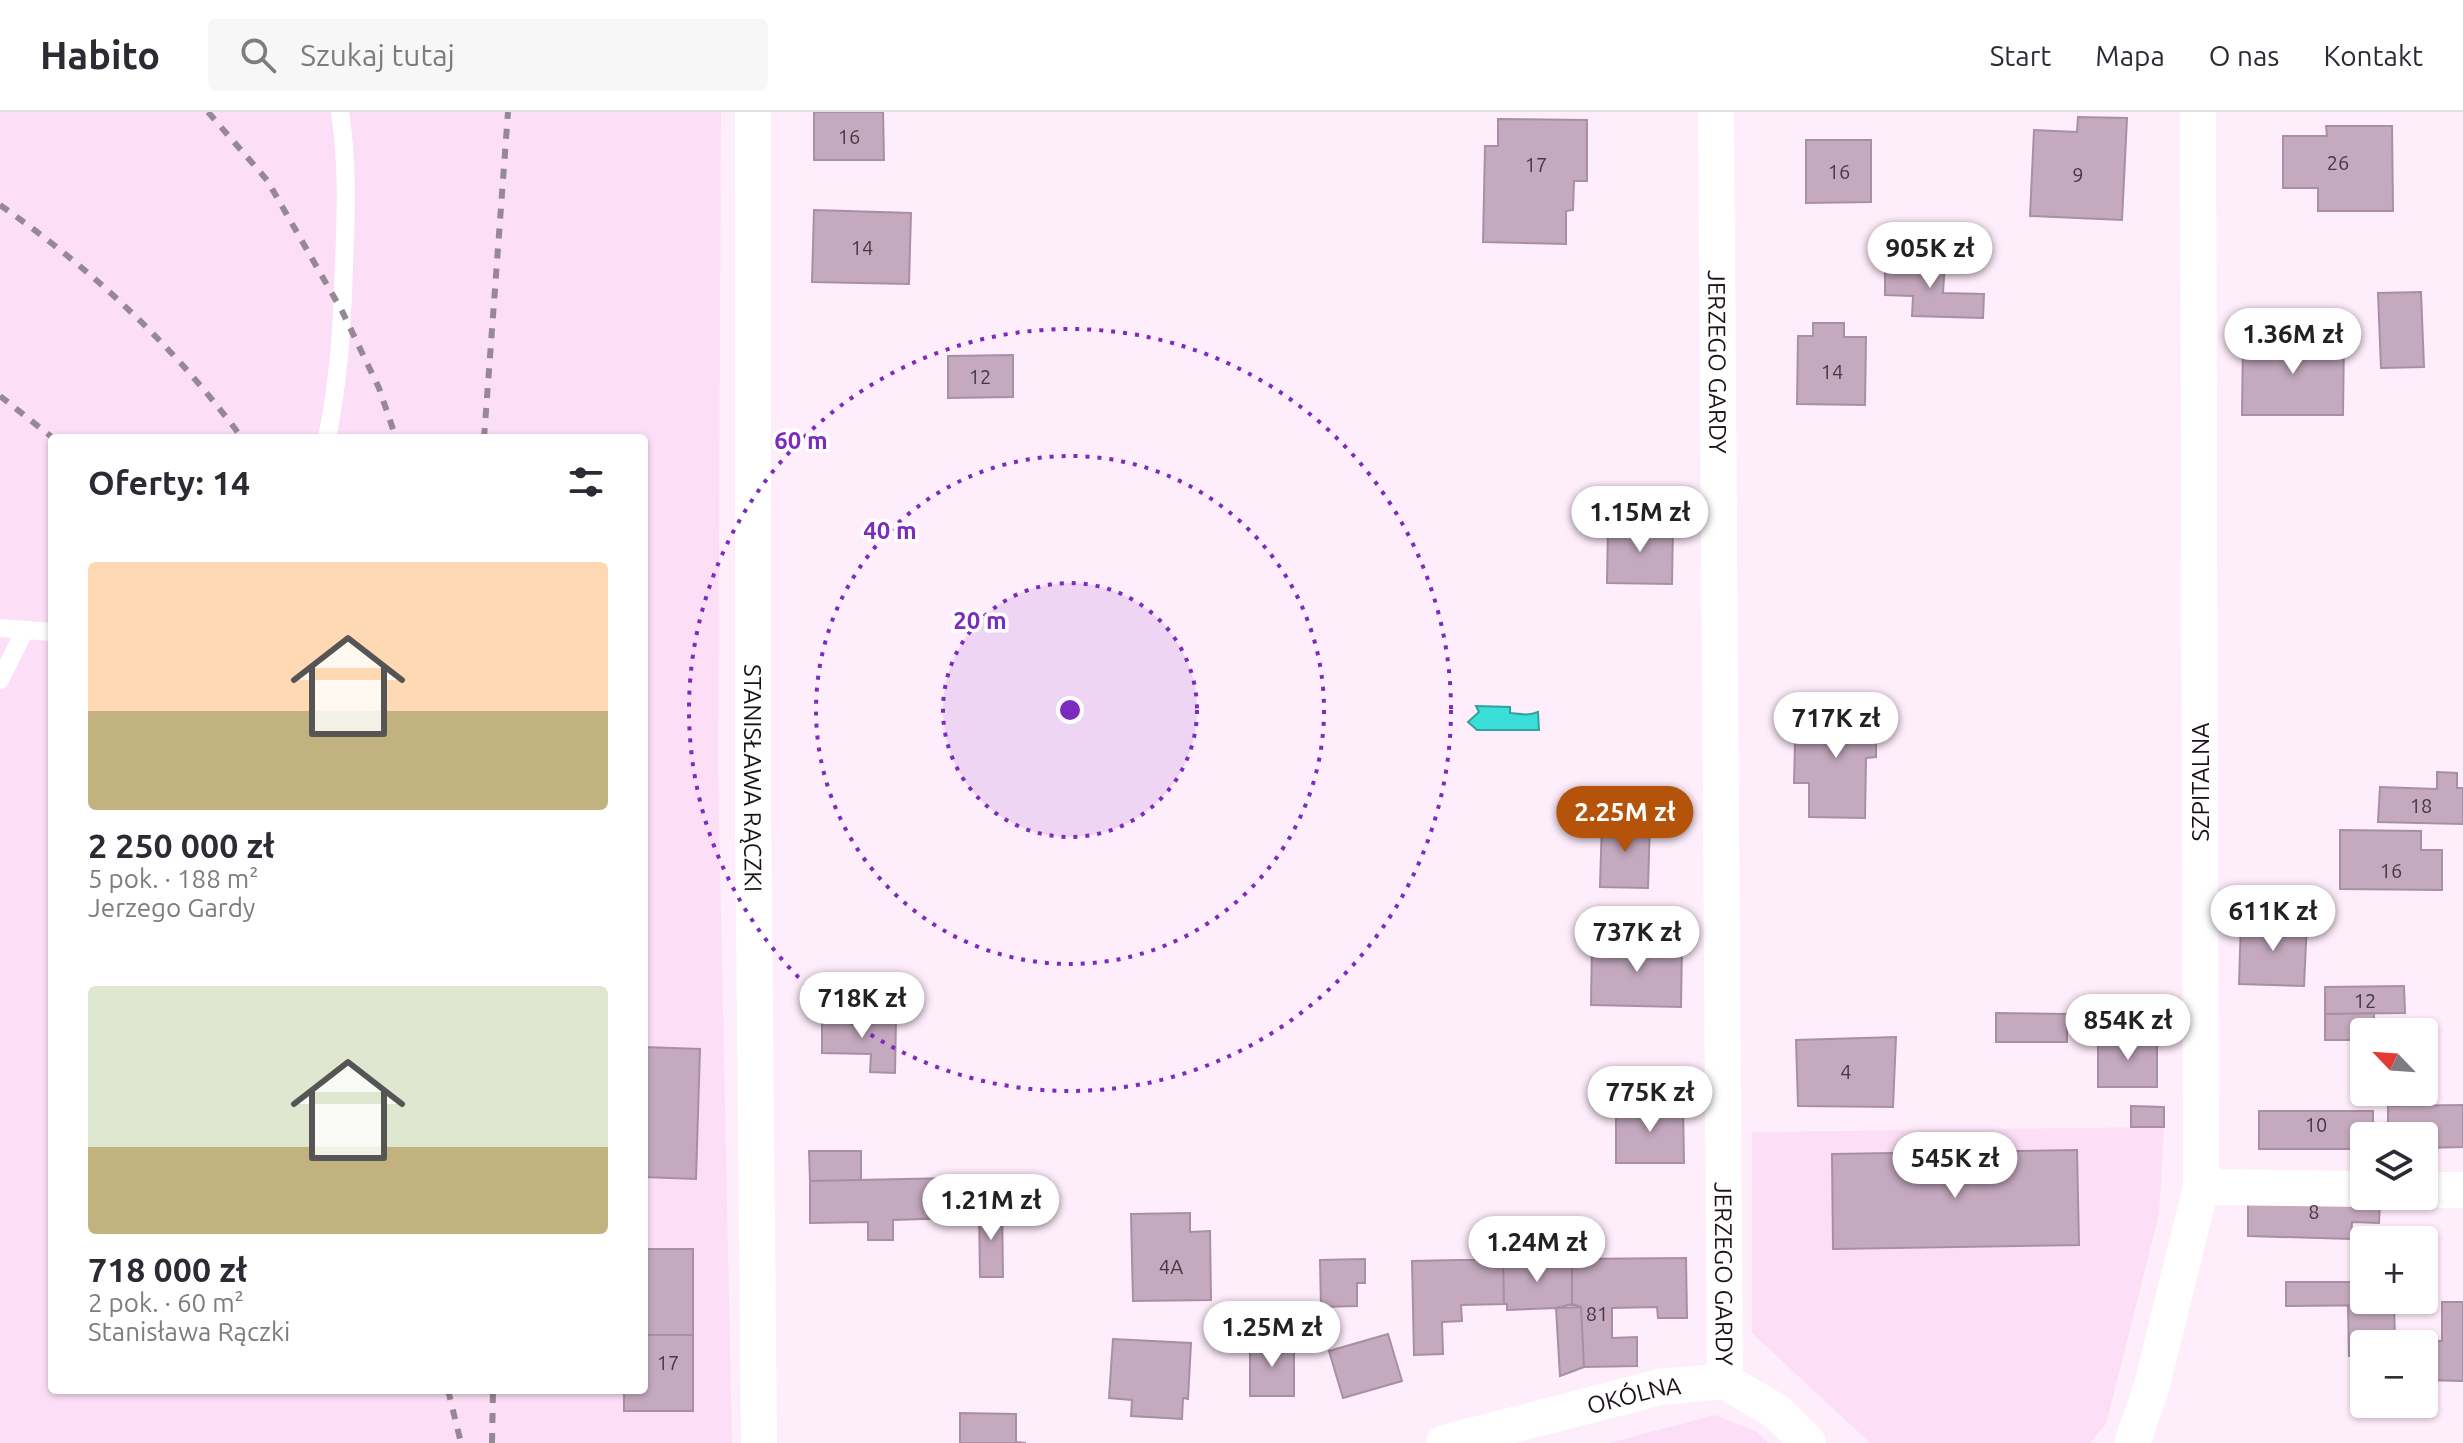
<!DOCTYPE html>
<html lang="pl">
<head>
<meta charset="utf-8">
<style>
	:root { --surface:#fff; --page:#f7f7f7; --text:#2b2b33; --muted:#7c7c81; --line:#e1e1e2; --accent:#b45309 }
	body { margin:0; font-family:Ubuntu,sans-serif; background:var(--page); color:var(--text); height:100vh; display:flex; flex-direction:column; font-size:30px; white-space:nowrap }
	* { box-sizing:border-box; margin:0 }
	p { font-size:26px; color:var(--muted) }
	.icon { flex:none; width:44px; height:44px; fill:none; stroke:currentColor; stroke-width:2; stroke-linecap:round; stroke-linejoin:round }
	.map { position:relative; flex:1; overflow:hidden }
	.panel { position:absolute; left:48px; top:322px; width:600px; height:960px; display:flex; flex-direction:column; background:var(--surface); border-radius:8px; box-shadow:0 2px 6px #0004 }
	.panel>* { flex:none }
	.needle { width:52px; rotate:295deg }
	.buttons { position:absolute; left:2350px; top:906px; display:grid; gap:16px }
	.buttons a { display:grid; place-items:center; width:88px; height:88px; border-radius:8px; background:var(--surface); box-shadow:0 2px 6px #0004; font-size:40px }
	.price { position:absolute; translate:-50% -68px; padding:0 18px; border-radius:28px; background:#fff; color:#222; font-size:26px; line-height:52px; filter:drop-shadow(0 2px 4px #0008) }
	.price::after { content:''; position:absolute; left:50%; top:48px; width:24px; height:18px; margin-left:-12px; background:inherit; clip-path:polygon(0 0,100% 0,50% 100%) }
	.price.active { background:var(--accent); color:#fff }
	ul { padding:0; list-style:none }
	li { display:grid; align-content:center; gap:16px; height:424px; padding:0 40px }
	li span { display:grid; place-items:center; height:248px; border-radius:8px; color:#555 }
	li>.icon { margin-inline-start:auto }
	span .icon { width:144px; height:144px; fill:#fffc; stroke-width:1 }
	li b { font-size:34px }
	h2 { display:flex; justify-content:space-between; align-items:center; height:96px; padding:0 40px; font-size:34px }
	header { display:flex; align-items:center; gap:48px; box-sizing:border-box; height:112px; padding:0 40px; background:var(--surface); border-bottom:2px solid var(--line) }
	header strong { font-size:38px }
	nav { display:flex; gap:44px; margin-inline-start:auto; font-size:28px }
	.search { width:560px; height:72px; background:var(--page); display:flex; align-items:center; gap:20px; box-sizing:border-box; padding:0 28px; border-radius:8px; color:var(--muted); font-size:30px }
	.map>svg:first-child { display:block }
</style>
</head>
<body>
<header>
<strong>Habito</strong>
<div class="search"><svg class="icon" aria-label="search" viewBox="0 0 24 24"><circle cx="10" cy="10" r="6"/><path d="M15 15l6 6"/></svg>Szukaj tutaj</div>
<nav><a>Start</a><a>Mapa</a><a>O nas</a><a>Kontakt</a></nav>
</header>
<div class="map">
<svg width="2463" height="1331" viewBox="0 0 2463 1331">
	<rect width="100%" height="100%" fill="#feedfb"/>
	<path fill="#fcdff7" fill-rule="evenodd" d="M0,0H721L718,658L732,1331H0ZM52,326H644V1278H52Z
		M2164,1015L2159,1102L2106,1312L2090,1331H1870L1752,1221V1020Z
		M1715,1303L1757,1320L1768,1331H1609Z"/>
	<path fill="#3bded9" stroke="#32a1a0" stroke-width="2" d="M1476,594L1510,595V601C1520,602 1528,604 1538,600L1539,618H1477L1468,610L1479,600Z"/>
	<path fill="#c4a9bf" stroke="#a98ea4" stroke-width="2" d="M814,0H883L884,48H814Z
		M2078,5L2127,6L2122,108L2030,104L2034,18L2077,20Z
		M1498,7L1587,8V69H1574L1573,98L1566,99V132L1483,130L1485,34H1498Z
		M2326,14H2392L2393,99H2318V76H2283V24H2327Z
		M1806,28H1871V90L1806,91Z
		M814,98L911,101L909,172L812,170Z
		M1885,148L1945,150L1943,181L1984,182L1983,206L1912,204L1913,184L1885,183Z
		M2421,180L2424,255L2381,256L2378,181Z
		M1813,211H1844V225H1866L1865,293L1797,292L1798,224H1813Z
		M2243,225L2344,226L2343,303H2242Z
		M1013,243V285L948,286V244Z
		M1608,412L1673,413L1672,472L1607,471Z
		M1805,594L1866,595V603L1876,602V645L1866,646L1865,706L1809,705V671H1794L1795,631H1805Z
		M2437,660L2457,661V676H2463V712L2378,710L2380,675L2437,677Z
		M1602,707L1650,708L1648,776L1600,775Z
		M2340,718L2421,719V738H2442V778L2340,777Z
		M2241,808L2307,810L2304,874L2239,872Z
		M1592,830L1682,831L1681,895L1591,893Z
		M2404,874L2405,901L2325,902V875Z
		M1996,901L2067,902V930H1996Z
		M2374,901V920H2364V928H2325V902Z
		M822,905L896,907L895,961L870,960L871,942L822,941Z
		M2157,924V975H2098V925Z
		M1896,925L1893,995L1798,994L1796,928Z
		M644,935L700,937L696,1067L644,1065Z
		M1616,992H1683L1684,1051H1616Z
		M2463,993V1035L2424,1036V1024H2388V994Z
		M2131,994L2164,995V1015H2131Z
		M2259,999H2373V1024H2364V1037H2259Z
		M2077,1038L2079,1133L1833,1137L1832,1042Z
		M809,1039H861V1068L810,1069Z
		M952,1066L953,1106L893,1108V1128H868V1110L810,1111V1069Z
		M2248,1084L2380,1087L2379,1111L2352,1110L2351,1127L2248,1124Z
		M1002,1094L1003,1165H980L979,1096Z
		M1190,1101V1120L1210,1119L1211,1188L1133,1189L1131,1102Z
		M644,1137H693V1223H644Z
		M1686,1146L1687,1206H1658L1657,1195L1612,1196V1226L1637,1225V1254L1584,1255L1581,1195L1572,1192V1147Z
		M1365,1147V1171H1357V1194L1321,1195L1320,1148Z
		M1503,1147H1572V1192L1556,1196L1507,1198V1192H1504Z
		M1503,1147L1504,1192L1461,1193L1462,1209L1442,1210L1443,1242L1414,1243L1412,1149Z
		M2286,1170H2364V1188H2394V1193L2286,1194Z
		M2442,1190H2463V1269L2424,1268V1232L2422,1229H2442Z
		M2394,1193L2395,1227H2378V1232H2364V1244H2349L2348,1194Z
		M1581,1195L1584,1255L1560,1264L1556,1196Z
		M1388,1222L1402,1269L1343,1286L1329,1239Z
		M644,1223H693V1299H624V1278H644Z
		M1113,1227L1191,1231L1188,1287L1183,1286L1182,1307L1131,1304L1132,1288L1109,1286Z
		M1250,1230H1294V1284H1250Z
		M960,1301L1016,1302V1330L1026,1331H960Z"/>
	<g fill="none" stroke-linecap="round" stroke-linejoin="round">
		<path stroke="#fff" stroke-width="18" d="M327,326C339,269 342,212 344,154C346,102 348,51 340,0
			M0,516L52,520
			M0,568L25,518"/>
		<g stroke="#fff" stroke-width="36">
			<path id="s1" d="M753,0V701L759,1331"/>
			<path id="s2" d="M1716,0L1725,1269"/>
			<path d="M2201,1075L2364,1077"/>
			<path d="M2424,1078H2463"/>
			<path id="s3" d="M1444,1331L1660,1275L1725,1269L1777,1300L1808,1331"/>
			<path d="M2132,1331L2151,1277L2201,1075L2198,0"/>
		</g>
		<path stroke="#968894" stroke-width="6" stroke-dasharray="10 10" stroke-linecap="butt" d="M208,0L267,68L342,199L379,276L396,326
			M0,93C93,158 174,234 242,326
			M0,284L53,326
			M484,326L508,0
			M448,1278L461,1331
			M492,1331L493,1278"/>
	</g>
	<circle cx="1070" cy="598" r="127" fill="#7b2cbf" fill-opacity=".12"/>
	<g fill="none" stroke="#7b2cbf" stroke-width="4" stroke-dasharray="4 8">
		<circle cx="1070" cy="598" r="127"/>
		<circle cx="1070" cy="598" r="254"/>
		<circle cx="1070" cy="598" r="381"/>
	</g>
	<g text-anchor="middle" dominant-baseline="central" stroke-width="7" stroke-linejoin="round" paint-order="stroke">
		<g font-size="20" fill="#463844">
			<text x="849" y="24">16</text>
			<text x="2338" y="50">26</text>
			<text x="1536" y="52">17</text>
			<text x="1839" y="59">16</text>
			<text x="2078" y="62">9</text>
			<text x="862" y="135">14</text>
			<text x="1832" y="259">14</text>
			<text x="980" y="264">12</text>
			<text x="2421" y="693">18</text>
			<text x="2391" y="758">16</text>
			<text x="2365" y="888">12</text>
			<text x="1846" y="959">4</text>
			<text x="2316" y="1012">10</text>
			<text x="2314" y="1099">8</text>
			<text x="1171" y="1154">4A</text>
			<text x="1597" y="1201">81</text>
			<text x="668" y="1250">17</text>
		</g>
		<g font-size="24" fill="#1c121b" stroke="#fff">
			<text stroke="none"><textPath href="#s2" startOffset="250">JERZEGO GARDY</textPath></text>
			<text stroke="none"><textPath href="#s1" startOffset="666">STANISŁAWA RĄCZKI</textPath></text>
			<text transform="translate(2200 670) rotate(-90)">SZPITALNA</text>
			<text stroke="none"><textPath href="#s2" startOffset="1162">JERZEGO GARDY</textPath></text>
			<text stroke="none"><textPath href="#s3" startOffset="196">OKÓLNA</textPath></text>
		</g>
	</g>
	<circle cx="1070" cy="598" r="12" fill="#7b2cbf" stroke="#fff" stroke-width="4"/>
	<g font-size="24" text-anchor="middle" font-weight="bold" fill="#7b2cbf" stroke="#fff" stroke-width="7" stroke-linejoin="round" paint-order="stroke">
		<text x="801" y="337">60 m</text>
		<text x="890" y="427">40 m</text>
		<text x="980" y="517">20 m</text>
	</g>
</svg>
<div class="buttons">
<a><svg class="needle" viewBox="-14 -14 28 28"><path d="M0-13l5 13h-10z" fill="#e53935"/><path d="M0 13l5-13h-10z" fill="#7c7c81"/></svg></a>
<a><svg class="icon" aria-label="layers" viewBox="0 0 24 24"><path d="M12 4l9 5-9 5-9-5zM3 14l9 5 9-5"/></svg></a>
<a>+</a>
<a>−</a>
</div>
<b class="price" style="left:1930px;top:178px">905K zł</b>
<b class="price" style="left:2293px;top:264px">1.36M zł</b>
<b class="price" style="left:1640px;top:442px">1.15M zł</b>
<b class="price" style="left:1836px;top:648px">717K zł</b>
<b class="price active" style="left:1625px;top:742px">2.25M zł</b>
<b class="price" style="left:2273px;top:841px">611K zł</b>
<b class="price" style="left:1637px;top:862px">737K zł</b>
<b class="price" style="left:862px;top:928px">718K zł</b>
<b class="price" style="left:2128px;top:950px">854K zł</b>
<b class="price" style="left:1650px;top:1022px">775K zł</b>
<b class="price" style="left:1955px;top:1088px">545K zł</b>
<b class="price" style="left:991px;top:1130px">1.21M zł</b>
<b class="price" style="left:1537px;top:1172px">1.24M zł</b>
<b class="price" style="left:1272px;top:1257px">1.25M zł</b>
<section class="panel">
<h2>Oferty: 14<svg class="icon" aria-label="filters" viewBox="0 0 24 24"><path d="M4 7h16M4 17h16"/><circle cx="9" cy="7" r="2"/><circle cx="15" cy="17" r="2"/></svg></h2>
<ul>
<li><span style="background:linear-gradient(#ffd9b3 60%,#c2b280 0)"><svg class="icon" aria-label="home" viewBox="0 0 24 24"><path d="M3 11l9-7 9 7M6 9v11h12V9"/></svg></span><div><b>2 250 000 zł</b><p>5 pok. · 188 m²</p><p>Jerzego Gardy</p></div></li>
<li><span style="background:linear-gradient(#dfe7d0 65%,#c2b280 0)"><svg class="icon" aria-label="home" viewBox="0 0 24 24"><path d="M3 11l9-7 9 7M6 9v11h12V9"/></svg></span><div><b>718 000 zł</b><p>2 pok. · 60 m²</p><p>Stanisława Rączki</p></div></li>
</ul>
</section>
</div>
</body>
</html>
